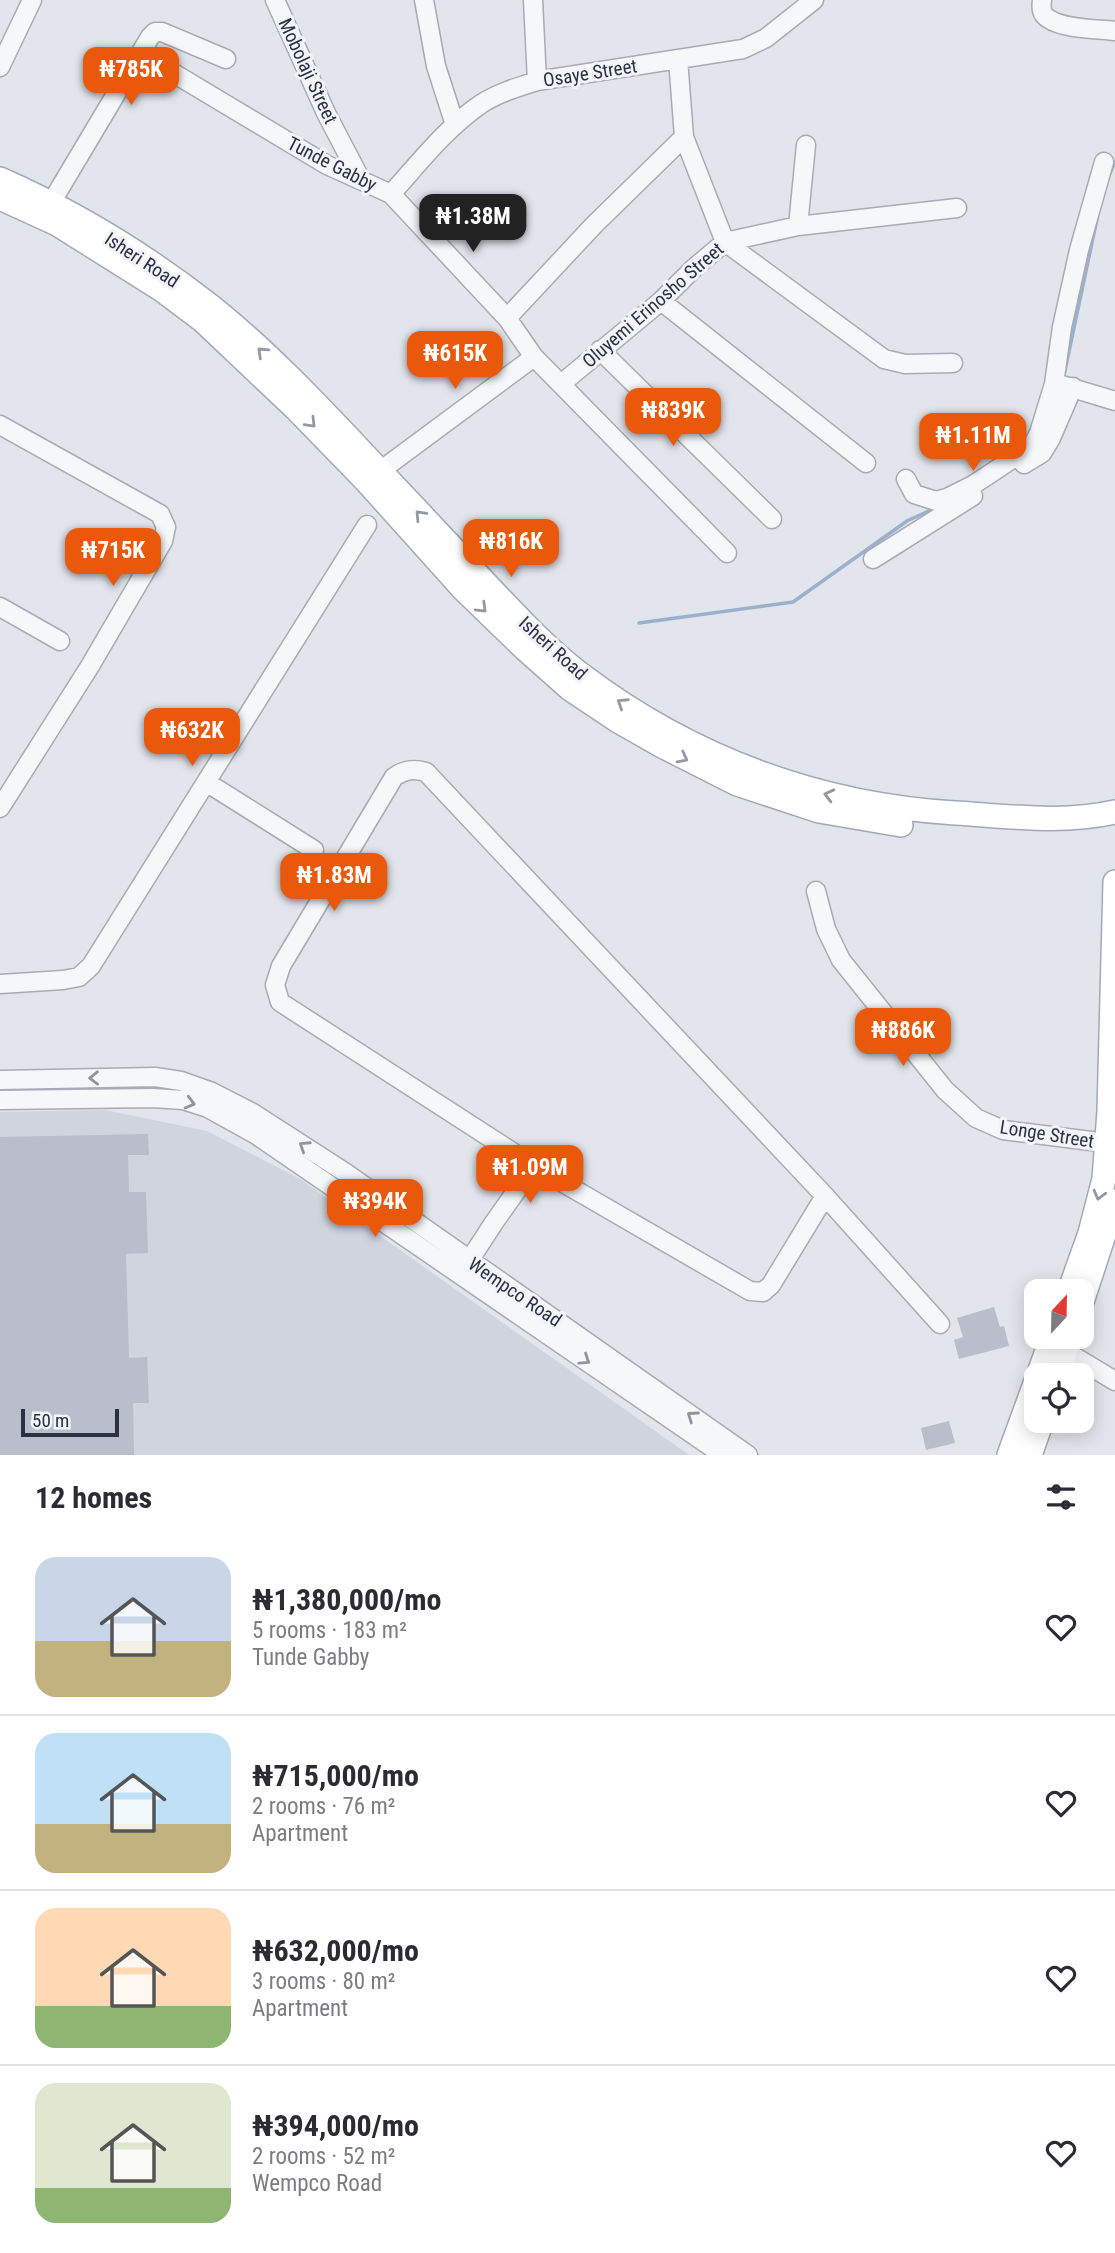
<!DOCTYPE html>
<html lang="en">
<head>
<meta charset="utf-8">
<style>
	:root { --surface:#fff; --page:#f2f2f3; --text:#2b2b33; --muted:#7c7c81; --line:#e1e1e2; --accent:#ea580c }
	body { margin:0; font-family:"Roboto Condensed",sans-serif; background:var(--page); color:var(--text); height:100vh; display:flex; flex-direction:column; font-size:26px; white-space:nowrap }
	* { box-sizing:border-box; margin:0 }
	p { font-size:23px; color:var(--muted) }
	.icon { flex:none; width:38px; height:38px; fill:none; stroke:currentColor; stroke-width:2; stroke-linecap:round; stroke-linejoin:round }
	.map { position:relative; height:1455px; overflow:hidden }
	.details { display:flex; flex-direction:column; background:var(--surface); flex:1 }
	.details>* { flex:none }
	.needle { width:46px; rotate:22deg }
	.buttons { position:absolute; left:1024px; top:1279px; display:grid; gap:14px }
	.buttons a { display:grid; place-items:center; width:70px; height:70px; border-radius:14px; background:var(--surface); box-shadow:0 4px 18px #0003; font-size:35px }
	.scale { position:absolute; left:21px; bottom:18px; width:98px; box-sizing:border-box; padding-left:7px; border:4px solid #293145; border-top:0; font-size:19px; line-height:24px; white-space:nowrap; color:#293145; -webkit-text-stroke:5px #f2f4f8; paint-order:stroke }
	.price { position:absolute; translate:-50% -60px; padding:0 16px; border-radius:14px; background:var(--accent); color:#fff; font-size:23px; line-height:46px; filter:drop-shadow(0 2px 4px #0008) }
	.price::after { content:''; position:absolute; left:50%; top:42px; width:21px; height:16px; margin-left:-10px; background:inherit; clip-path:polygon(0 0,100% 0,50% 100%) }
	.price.current { background:#222; color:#fff }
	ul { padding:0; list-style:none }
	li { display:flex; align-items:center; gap:21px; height:175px; padding:0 35px }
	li+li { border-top:2px solid var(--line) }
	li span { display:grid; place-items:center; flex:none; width:196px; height:140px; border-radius:21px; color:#555 }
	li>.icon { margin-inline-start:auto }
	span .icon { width:84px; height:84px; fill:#fffc; stroke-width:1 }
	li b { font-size:30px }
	h2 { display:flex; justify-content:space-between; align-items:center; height:84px; padding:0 35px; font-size:30px }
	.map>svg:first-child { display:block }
</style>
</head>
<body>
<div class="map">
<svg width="1115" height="1455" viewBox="0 0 1115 1455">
	<rect width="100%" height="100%" fill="#e2e5eb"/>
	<path fill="#d0d4de" d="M105,1110L207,1131L300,1179L689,1455H0V1112Z"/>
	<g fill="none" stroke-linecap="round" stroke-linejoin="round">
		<path stroke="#9bb0cd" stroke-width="3.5" d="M1109,175L1115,162
			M1063,380L1097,219
			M639,623L793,602L907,521L935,508"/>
	</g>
	<path fill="#b9beca" d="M148,1134L149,1155H128L129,1192H146L148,1253L126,1254L129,1358L147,1357L149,1403H133L134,1455H0V1137Z
		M994,1307L1000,1327L1004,1326L1009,1346L959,1359L954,1340L963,1337L957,1318Z
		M949,1421L955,1443L926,1450L921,1428Z"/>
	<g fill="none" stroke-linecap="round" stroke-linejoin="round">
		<defs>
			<path id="minor" d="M275,0L326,113L361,180
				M424,0L436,66L455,125
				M533,0L537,81
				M1042,0C1041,8 1041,15 1049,19C1063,29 1098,29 1115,31
				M140,53L327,165L391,194L507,318L534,357L727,553
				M678,59L684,137L725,242L884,359L905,364L953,363
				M0,67L32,0
				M391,194C419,163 446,128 481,104C498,93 518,87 537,81L743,49L766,38L814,0
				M51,203L150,37L155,32H162L226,59
				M798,226L806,145
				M661,301L866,463
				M507,318L594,225L684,137
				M600,350L772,519
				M561,384L661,301L693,269L725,242L798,226L957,208
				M1062,385L1115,401
				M0,425L160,514L166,527L163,541L90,666L0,808
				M1024,464L1042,453L1051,438L1073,387
				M380,471L534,357
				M906,479L914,494L936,501L947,498L973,485L1032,446L1039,433L1054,384L1062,327L1079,250L1104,162
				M873,559L973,496
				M0,607L60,641
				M206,782L314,850
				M816,891L826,929L841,960L945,1090L976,1118L1003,1130L1107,1143
				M0,984L63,980L79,977L91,966L367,525
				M0,1080L155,1077L181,1081L212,1092L253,1113L346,1173L748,1455
				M0,1100L153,1098L183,1100L208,1108L255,1134L723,1455
				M825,1196L771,1285L763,1292L750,1291L534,1166L280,1002L275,985L281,966L394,777C404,770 413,768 426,772L825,1196L940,1324
				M469,1261L495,1221L534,1166
				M1055,1345L1115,1381"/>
			<path id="major" d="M0,179C75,212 148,257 212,307C273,356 327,415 380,471C425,518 469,566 514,613C535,635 557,657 583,676C692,758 819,805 955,813C1008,816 1063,824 1115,812
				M0,198L57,224L162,290L202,320L296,409L367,482L464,590L525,649L570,689L618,721L662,746L737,784L819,811L901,825
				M1069,1292L1090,1233L1104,1179L1109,1111L1115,882
				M1082,1302L1115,1201
				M1038,1376L1052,1337
				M1057,1376L1070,1337
				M1009,1455L1036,1381
				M1030,1455L1042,1421"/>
		</defs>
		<use href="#minor" stroke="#a7abb6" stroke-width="21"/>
		<use href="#major" stroke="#a1a9b8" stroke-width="26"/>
		<use href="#minor" stroke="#f5f7f9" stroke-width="18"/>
		<use href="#major" stroke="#fff" stroke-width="23"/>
	</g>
	<defs><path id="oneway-chevron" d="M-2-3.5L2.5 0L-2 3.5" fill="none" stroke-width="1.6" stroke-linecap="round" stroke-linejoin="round" transform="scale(1.75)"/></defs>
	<g stroke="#9498a2">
		<use href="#oneway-chevron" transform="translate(262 352) rotate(-137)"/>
		<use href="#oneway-chevron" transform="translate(311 423) rotate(46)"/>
		<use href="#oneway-chevron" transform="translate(420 515) rotate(-133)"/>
		<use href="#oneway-chevron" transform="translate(482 608) rotate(44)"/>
		<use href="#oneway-chevron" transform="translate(622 703) rotate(-147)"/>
		<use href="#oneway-chevron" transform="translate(683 758) rotate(28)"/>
		<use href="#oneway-chevron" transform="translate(829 795) rotate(-166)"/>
		<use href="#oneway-chevron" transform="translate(1099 1195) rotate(105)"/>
	</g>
	<g stroke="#8f949f">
		<use href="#oneway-chevron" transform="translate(94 1078) rotate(179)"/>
		<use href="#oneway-chevron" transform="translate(190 1103) rotate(15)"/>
		<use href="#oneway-chevron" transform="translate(304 1146) rotate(-147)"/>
		<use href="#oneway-chevron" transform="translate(585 1360) rotate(34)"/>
		<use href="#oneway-chevron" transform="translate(692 1416) rotate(-145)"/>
	</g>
	<g text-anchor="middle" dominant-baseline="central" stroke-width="6" stroke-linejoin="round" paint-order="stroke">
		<g font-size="19" fill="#293145" stroke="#f2f4f8">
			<text transform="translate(308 71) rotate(65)">Mobolaji Street</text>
			<text transform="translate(590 73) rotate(-9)">Osaye Street</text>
			<text transform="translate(332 164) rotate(27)">Tunde Gabby</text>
			<text transform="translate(142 260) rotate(33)">Isheri Road</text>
			<text transform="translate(653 305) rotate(-41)">Oluyemi Erinosho Street</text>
			<text transform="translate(553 648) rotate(42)">Isheri Road</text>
			<text transform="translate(1047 1134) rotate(9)">Longe Street</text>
			<text transform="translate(515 1292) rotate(34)">Wempco Road</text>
		</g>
	</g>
</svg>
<div class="buttons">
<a><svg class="needle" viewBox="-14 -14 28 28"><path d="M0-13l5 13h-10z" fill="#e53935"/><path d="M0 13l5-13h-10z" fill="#7c7c81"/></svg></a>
<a><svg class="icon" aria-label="locate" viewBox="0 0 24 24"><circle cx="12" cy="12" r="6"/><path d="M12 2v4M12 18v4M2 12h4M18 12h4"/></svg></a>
</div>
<div class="scale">50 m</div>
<b class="price" style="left:131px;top:107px">₦785K</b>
<b class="price current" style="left:473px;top:254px">₦1.38M</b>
<b class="price" style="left:455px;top:391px">₦615K</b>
<b class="price" style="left:673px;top:448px">₦839K</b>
<b class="price" style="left:973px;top:473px">₦1.11M</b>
<b class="price" style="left:511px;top:579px">₦816K</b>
<b class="price" style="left:113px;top:588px">₦715K</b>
<b class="price" style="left:192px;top:768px">₦632K</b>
<b class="price" style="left:334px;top:913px">₦1.83M</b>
<b class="price" style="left:903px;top:1068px">₦886K</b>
<b class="price" style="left:530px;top:1205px">₦1.09M</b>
<b class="price" style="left:375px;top:1239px">₦394K</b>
</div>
<section class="details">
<h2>12 homes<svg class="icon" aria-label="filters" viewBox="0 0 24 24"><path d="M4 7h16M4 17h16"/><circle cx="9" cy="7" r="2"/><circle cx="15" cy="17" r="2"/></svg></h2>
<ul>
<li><span style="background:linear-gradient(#c9d6e8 60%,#c2b280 0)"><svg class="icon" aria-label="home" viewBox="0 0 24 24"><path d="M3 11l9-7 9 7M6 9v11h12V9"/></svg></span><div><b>₦1,380,000/mo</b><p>5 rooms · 183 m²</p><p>Tunde Gabby</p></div><svg class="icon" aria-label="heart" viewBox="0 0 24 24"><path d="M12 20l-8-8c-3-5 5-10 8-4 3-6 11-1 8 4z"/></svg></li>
<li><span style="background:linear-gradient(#bfe0f5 65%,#c2b280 0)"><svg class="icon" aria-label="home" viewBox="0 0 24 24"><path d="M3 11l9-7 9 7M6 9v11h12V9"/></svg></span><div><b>₦715,000/mo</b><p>2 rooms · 76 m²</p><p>Apartment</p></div><svg class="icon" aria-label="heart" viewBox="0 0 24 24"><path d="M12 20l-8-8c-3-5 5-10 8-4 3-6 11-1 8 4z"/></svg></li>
<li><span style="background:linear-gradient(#ffd9b3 70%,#8fb573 0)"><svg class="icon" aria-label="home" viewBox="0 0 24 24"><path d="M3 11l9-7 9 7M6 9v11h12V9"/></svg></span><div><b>₦632,000/mo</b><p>3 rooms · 80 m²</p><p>Apartment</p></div><svg class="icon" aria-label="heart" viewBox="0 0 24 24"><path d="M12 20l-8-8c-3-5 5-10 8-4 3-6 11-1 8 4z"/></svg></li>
<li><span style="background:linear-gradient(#dfe7d0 75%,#8fb573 0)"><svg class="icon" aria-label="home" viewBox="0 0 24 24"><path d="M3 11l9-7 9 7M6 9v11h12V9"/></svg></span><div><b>₦394,000/mo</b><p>2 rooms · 52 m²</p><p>Wempco Road</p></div><svg class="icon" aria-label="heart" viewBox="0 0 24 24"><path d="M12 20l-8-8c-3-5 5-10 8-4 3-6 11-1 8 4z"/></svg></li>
</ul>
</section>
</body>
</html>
